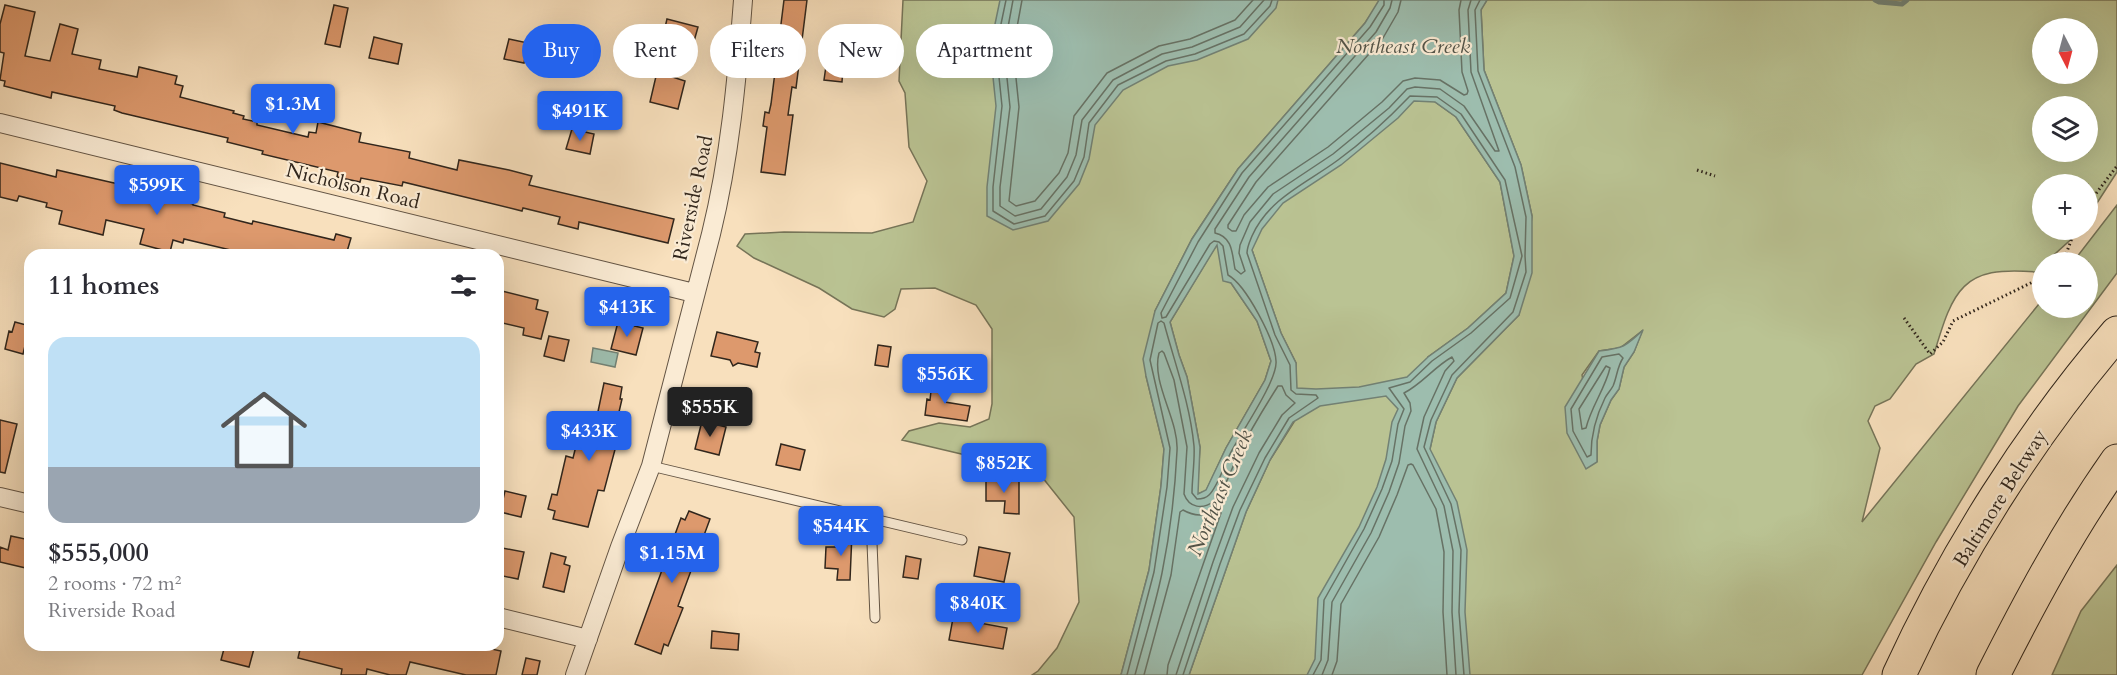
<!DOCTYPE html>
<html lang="en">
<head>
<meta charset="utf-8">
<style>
	:root { --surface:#fff; --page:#f7f7f7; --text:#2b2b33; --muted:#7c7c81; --accent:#2563eb }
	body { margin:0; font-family:Cardo,serif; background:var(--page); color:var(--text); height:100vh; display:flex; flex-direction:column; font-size:22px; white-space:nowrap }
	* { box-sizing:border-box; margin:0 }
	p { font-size:20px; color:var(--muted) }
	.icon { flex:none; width:33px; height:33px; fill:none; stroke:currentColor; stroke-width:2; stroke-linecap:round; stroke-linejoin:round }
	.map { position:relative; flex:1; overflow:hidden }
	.details { position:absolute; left:24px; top:249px; width:480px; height:402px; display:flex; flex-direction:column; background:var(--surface); border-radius:18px; box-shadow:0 6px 24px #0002 }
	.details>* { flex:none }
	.hud { position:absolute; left:522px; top:24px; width:570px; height:54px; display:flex; gap:12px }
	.needle { width:39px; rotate:174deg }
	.tools { position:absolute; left:2032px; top:18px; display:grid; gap:12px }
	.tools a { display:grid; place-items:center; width:66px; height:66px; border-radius:50%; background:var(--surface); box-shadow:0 6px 24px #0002; font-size:30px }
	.price { position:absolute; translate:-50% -51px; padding:0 14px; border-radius:6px; background:var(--accent); color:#fff; font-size:20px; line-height:39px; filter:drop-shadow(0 2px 3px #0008) }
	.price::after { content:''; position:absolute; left:50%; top:36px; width:18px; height:14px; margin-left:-9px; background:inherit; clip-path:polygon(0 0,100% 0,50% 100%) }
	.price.selected { background:#222; color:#fff }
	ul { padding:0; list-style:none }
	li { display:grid; align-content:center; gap:12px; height:318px; padding:0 24px }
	li span { display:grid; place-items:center; height:186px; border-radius:18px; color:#555 }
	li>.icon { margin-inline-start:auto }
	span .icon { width:108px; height:108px; fill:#fffc; stroke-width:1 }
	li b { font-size:26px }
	h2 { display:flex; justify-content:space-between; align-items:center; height:72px; padding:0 24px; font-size:26px }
	.pill { padding:0 21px; border-radius:27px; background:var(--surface); box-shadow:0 6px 24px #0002; font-size:21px; line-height:54px }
	.pill.selected { background:var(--accent); color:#fff }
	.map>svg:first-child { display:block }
</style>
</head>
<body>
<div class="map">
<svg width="2117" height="675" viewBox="0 0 2117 675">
	<rect width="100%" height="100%" fill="#f8e0bd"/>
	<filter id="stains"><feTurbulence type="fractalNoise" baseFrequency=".00333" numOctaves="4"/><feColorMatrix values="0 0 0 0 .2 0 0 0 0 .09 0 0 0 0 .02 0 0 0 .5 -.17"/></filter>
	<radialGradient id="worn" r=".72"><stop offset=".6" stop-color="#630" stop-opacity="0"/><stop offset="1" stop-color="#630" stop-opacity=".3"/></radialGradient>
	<path fill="#bac393" stroke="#767458" stroke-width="1.5" fill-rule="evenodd" d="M903,0H1386L1374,10L1365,23L1238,169L1192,239L1155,311L1146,376L1164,449L1161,486L1149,570L1121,675H1032L1038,671L1057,648L1079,602L1074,517L1042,477L1008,465L902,440L909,431L939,423L970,427L989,419L992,404V329L976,305L935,288L901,289L895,309L884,317L852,309L819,288L754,258L737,246L745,234L784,232L872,233L913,222L927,181L909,147L905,93L899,81Z
		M1487,0H2117V172L2088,217V184H2043V230H2080L2077,234L2046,262H2043V266L2036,272C1962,265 1953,290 1934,354L1916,364L1890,399L1875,406L1868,421L1880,448L1862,522L2043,299V308H2088V262H2073L2117,205V273L2018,406L1936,542L1862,675H1189L1246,512L1270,460L1294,422L1296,363L1281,333L1252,250L1250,222L1445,43L1435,102L1456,117L1500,182L1514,256L1506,293L1468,328L1428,357L1430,449L1436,422L1457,378L1519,315L1532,216L1521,165L1484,70L1481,9ZM2043,28H2088V74H2043ZM2043,106H2088V152H2043ZM1642,331L1634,352L1624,367L1619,389L1611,400L1600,425L1597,441V462L1582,375L1599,351L1620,348Z
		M1217,244L1231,283L1257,321L1271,361L1265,380L1226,448L1206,491L1197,494L1200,447L1187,377L1179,355L1170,322Z
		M2117,565V675H2052L2081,611Z"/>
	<path fill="#9dbdae" stroke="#728174" stroke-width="1.5" fill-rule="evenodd" d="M1000,0H1278L1276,8L1248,39L1197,60L1168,66L1123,90L1095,125L1089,159L1079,184L1048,221L1013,230L987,216V187L996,106L990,48Z
		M1379,0H1487L1481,10L1484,70L1521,165L1532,216V273L1519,315L1457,378L1436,422L1430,449L1457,502L1467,550L1465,612L1470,675H1307L1315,659L1318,598L1359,527L1377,487L1386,459L1392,422L1398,409L1386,396L1320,406L1293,422L1270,460L1246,512L1189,675H1121L1149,570L1161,486L1164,449L1146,376L1143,359L1155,311L1192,239L1238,169L1365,23ZM1414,101L1435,102L1456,117L1500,182L1514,256L1506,293L1468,328L1428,357L1407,377L1359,387L1316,389L1297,388L1296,363L1281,333L1252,250L1262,229L1283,203L1341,165L1398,118ZM1217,245L1223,281L1231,283L1257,321L1271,361L1265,380L1226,448L1206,490L1198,494L1200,447L1187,377L1179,355L1170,322Z
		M1643,330L1634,352L1624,367L1619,389L1611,400L1600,425L1597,441V462L1586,469L1567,433L1565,407L1599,351C1624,348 1625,347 1643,330Z
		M593,348L618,353L615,367L591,362Z"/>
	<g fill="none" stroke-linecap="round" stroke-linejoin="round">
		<path stroke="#677265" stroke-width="1.5" d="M1006,0L996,48L1002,106L993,187V211L1014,224L1045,216L1074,181L1084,157L1089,123L1118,85L1166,61L1195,54L1244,34L1270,6L1272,0
			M1013,0L1004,49L1010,107L1000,187V206L1015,216L1041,209L1067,177L1076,155L1082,120L1113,80L1162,54L1192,47L1240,27L1264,0
			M1022,0L1013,49L1019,107L1009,201L1016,206L1035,201L1059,173L1068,153L1074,116L1107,73L1159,46L1190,39L1235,20L1253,0
			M1392,0L1390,8L1376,32L1249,177L1215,229V233C1233,237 1232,254 1235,269L1241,274L1245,271L1239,253L1240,245L1250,222L1273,194L1333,154L1389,108L1407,89L1415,87L1440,89L1464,106L1495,151H1499L1471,72L1468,10L1471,0
			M1401,0L1398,12L1383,38L1256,182L1228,225V228L1232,231H1236L1244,215L1268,187L1328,147L1382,102L1403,81L1415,78L1440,80L1464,95L1467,94L1468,91L1462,72L1459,10L1461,0
			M1619,354L1623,358C1617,367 1617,377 1613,386C1611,390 1607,394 1605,398C1596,416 1591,435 1591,455L1587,457L1573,431L1571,409L1602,357Z
			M1606,366L1610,368C1605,389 1591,407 1586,428L1582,429L1579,409Z
			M1127,675L1154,572L1167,487L1170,448L1150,360L1158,323L1161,321L1164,323C1175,364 1190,404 1194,446C1195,461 1192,478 1192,493L1197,499C1201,499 1206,498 1209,495C1217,488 1225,464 1230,454C1240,434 1278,380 1276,361C1275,340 1246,285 1228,275L1223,246L1219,242L1214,241L1210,244L1166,317L1162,318L1161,313L1198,242L1242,173L1370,27L1384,5V0
			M1135,675C1144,641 1155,607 1162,573C1170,534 1175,491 1177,451C1179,420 1151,383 1159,353L1162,351L1164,353L1174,380L1187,447L1184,494C1189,508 1203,510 1214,501C1224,493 1232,467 1238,455C1250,431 1264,408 1278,386H1282L1286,395L1295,403L1282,415L1259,453L1233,507L1213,562L1176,675
			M1144,675L1171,575L1180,512L1183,510C1197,518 1205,515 1219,510L1221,513L1168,665L1167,675
			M1183,675L1220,564L1240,510L1265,458L1289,418L1318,398L1316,395L1296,394L1291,390L1290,365L1275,335L1247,253C1247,247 1250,241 1252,236C1269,198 1307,183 1338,160C1364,141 1388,119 1410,96L1437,97L1461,114L1505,180L1522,256L1510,298L1471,333L1432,361L1410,382L1389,388L1404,409L1398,424L1392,461L1382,489L1364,529L1324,600L1321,660L1313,675
			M1322,675L1328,660L1332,602L1371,533L1389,492L1399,463L1405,426L1411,411L1410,403L1404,393C1422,384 1434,367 1452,357L1454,361L1445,371L1424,417L1417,449L1444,506L1453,551L1452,612L1456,675
			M1332,675L1337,661L1341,604L1379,537L1397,495L1408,465L1411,464L1413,465L1436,509L1444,552L1443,612L1447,675
			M1464,675L1459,612L1461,550L1451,504L1424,447L1431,420L1452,375L1513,312L1526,272L1525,256L1526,217L1515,167L1478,71L1475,10L1480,0"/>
		<path stroke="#728174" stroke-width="5" d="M1875,0L1879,2L1902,4L1907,0"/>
	</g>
	<path fill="#dd996d" stroke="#31261c" stroke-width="1.5" d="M784,0H807L796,88L792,87L788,115H793L785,175L761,172L767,127L763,126L765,112L769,113L771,104Z
		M5,5L35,12L25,56L50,61L60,24L78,29L72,54L101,60L99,69L137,77L139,67L177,76L175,84L183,86L180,97L234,111L233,113L244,116L243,119L257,122V125L308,137L309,132L316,133L318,122L361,133L359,142L410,152L409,158L457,170L459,160L509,170L532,176L529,185L674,219L668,243L579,222L578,229L558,224L560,217L523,208L522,211L403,182L402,186L361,178L360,182L337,177L338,172L262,154L263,151L227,142L228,138L122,113L114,110L115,106L52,92L51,98L4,86L5,81L0,80L4,53L0,52V24Z
		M334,5L348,8L340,47L325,44Z
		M667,19L698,27L691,52L665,46L667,37L663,36Z
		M374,37L402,44L398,64L369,58Z
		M509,39L528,43L524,63L504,59Z
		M842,41L866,43L864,63L840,60Z
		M826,66L843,67L842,82L824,80Z
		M657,72L685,81L678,109L650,102Z
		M572,129L594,134L590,154L566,149Z
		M0,163L56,177L57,170L114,183L193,204V205L225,213L224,217L252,224L253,221L334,240L336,234L351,238L346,255H234L235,251L184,239L183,243L173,240L170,252L140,244L144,229L106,220L103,235L59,224L62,211L46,207L47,203L19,196L17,201L0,197Z
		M498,290L538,300L536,309L548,312L541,339L523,335L524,328L498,322Z
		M15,322L30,326L23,354L5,349L9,331L12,332Z
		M618,322L643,328L636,355L611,349Z
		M717,332L758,342L755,352L760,353L757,367L738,363L733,366L730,360L711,356Z
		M549,336L569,340L564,361L544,356Z
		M878,345L891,347L888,367L875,365Z
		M932,382L947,383L945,402L970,406L967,421L925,415L927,399L930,400Z
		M604,383L622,387L620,399H622L616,425L621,427L604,491L598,490L588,527L553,519L555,511L548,509L552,494L557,495L566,456L573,458L583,418L596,421Z
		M0,420L17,424L5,473L0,472Z
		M702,421L726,427L719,455L695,449Z
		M781,444L805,450L800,470L776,465Z
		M986,480L1019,481V514L1004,513L1005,501H986Z
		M505,491L526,496L521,517L500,512Z
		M689,511L710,519L678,606L683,608L668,646L664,644L661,654L635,644L681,518L685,520Z
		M839,532L852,533L850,580H837L838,569L825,568L826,547H839Z
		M11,536L30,540V569L0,562V547L8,550Z
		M979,547L1010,553L1004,582L974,576Z
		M502,548L524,552L518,579L498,575Z
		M551,553L566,557L564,564L570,566L564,592L543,587Z
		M906,556L921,559L918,579L903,577Z
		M953,618L1007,628L1003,649L949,640Z
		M712,631L739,634L738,650L711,648Z
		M225,645H255L249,667L221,660Z
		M301,645H473L501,651L496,675H466L410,662L406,675H390L367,669L366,675H341L342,669L298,658Z
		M526,658L540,661L537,675H522Z"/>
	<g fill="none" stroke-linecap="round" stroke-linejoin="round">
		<defs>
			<path id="lane" d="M651,466L962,540
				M871,518L875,618"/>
			<path id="street" d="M0,123L694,293
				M0,497L30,504
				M498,617L588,639
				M575,675L620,547L651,466L711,234C730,157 737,79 743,0"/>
			<path id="highway" d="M1899,675C1954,555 2031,433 2117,333
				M1993,675C2031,600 2069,529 2117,461"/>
		</defs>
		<use href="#lane" stroke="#635444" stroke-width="11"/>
		<use href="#street" stroke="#635444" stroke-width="20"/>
		<use href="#highway" stroke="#31261c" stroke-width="35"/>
		<path stroke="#31261c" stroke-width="3" stroke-dasharray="1.5 3" stroke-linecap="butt" d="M1697,170L1715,176
			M2088,204L2117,166
			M2063,262L2075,230
			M1904,318L1930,354L1943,342L1953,321L2043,277"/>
		<use href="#lane" stroke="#faebd4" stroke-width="9"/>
		<use href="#street" stroke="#faebd4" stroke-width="18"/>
		<use href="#highway" stroke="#f8e0bd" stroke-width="33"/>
	</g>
	<g text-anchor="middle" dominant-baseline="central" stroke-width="4.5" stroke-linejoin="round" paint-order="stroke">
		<g font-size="20" fill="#31261c" stroke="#faebd4">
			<text transform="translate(353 186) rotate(14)">Nicholson Road</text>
			<text transform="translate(693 198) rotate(-78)">Riverside Road</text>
			<text transform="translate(2000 498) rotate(-58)">Baltimore Beltway</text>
		</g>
		<g font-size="21" font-style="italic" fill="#515348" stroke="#faebd4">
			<text x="1403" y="46">Northeast Creek</text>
			<text transform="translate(1220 493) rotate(-67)">Northeast Creek</text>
		</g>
	</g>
	<rect width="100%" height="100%" filter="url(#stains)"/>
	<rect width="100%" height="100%" fill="url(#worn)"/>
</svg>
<div class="tools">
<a><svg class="needle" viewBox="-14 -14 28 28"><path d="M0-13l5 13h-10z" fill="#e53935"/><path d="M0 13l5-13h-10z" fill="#7c7c81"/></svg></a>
<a><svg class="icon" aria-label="layers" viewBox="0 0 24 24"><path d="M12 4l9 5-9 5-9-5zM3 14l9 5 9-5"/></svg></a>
<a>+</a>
<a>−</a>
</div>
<b class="price" style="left:293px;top:135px">$1.3M</b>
<b class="price" style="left:580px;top:142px">$491K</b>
<b class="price" style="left:157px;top:216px">$599K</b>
<b class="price" style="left:627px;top:338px">$413K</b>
<b class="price" style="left:945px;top:405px">$556K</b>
<b class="price selected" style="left:710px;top:438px">$555K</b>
<b class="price" style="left:589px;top:462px">$433K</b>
<b class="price" style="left:1004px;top:494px">$852K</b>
<b class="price" style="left:841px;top:557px">$544K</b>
<b class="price" style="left:672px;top:584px">$1.15M</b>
<b class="price" style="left:978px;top:634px">$840K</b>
<div class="hud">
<a class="pill selected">Buy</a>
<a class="pill">Rent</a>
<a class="pill">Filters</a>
<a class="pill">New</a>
<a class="pill">Apartment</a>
</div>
<section class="details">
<h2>11 homes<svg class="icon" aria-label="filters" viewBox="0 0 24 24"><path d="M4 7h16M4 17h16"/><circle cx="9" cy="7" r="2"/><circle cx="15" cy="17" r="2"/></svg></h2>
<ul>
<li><span style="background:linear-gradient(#bfe0f5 70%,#9aa5b1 0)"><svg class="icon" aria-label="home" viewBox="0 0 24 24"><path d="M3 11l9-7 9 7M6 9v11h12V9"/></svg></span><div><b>$555,000</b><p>2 rooms · 72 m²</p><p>Riverside Road</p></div></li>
</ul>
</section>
</div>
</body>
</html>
